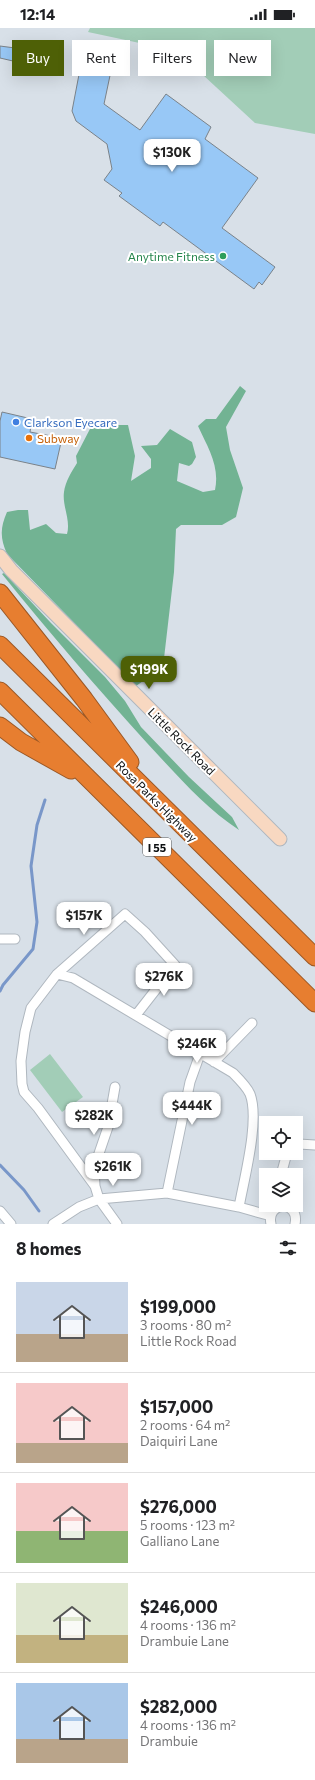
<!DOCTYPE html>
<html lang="en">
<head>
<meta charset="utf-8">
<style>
	:root { --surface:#fff; --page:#f6f6f6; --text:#202124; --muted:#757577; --line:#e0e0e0; --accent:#4e6006 }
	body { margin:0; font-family:Commissioner,sans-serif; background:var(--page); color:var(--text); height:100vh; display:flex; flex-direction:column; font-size:15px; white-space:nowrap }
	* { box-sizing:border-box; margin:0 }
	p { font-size:13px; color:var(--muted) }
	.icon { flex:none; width:22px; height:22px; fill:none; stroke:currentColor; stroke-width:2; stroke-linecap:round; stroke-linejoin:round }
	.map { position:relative; height:1196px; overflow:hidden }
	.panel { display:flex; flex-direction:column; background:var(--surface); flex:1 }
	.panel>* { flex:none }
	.guide { position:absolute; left:12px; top:12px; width:291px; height:36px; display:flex; gap:8px }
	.fabs { position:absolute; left:259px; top:1088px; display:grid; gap:8px }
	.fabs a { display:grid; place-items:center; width:44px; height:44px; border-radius:0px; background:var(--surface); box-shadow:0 4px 16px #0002; font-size:20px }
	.price { position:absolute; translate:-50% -34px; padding:0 9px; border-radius:8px; background:#fff; color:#222; font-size:13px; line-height:26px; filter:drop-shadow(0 1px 2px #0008) }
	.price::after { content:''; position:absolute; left:50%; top:24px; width:12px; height:9px; margin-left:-6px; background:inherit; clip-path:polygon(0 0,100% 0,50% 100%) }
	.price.on { background:var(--accent); color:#fff }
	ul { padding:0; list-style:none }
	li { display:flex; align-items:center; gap:12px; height:100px; padding:0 16px }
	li+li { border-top:1px solid var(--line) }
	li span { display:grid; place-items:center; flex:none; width:112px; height:80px; border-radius:0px; color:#555 }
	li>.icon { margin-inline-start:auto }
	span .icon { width:48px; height:48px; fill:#fffc; stroke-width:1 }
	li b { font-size:17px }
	h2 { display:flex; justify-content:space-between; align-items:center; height:48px; padding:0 16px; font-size:17px }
	.chip { padding:0 14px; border-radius:0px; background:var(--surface); box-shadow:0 4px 16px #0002; font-size:14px; line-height:36px }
	.chip.on { background:var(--accent); color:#fff }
	.status { display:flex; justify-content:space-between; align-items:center; height:28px; padding:0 20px; background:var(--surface); direction:ltr }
	.status svg { height:11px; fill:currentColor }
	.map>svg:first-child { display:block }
</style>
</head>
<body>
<div class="status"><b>12:14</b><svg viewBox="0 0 49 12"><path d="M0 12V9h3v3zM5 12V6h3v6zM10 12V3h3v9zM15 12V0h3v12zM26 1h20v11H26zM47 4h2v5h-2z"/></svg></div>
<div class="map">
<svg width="315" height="1196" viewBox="0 0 315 1196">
	<rect width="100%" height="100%" fill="#d8e0e8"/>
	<path fill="#a2cdb7" d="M90,0H315V106L255,95L177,23L88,4Z
		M50,1026L83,1069L62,1084L30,1042Z"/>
	<path fill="#72b393" d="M240,358L246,363L226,399L230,422L243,460L236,489L222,497H181L176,501L174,544L163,639L136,658L7,526C0,510 0,500 7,484L18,482H28L30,502L46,496L56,505L67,506C71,492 62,478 64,464C65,454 72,443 77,435L76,428L92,397H128L135,428L131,453L151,440V431L141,418L157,417L170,401L192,414L196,429L192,436L189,438L179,435L177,453L203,464L215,462C220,438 208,420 198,398L206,391H216Z
		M4,545L51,595L105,649L125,673L141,699L189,749L232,789L239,802C204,779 176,746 147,715C97,660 49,604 2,546Z"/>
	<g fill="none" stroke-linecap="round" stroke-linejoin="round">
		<path stroke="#7997c9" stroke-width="3" d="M0,963L3,957L33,921L37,894L31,838L37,797L45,772
			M0,1137L24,1162L39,1183"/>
	</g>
	<path fill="#98c8f6" stroke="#7a8289" d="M0,18L15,20L13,33L0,30Z
		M90,33L112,38L104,76L140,102L166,66L211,99L205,111L258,150L222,200L275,239L262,257L259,254L254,261L163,194L160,198L119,168L122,165L104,152L112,141L107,116L76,93L72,83L81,36L90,37Z
		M2,384L32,391L30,404L62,410L55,441L0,429V393Z"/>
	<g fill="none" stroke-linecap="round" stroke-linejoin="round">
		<defs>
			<path id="street" d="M0,911H15
				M57,946L73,950L233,1045C239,1051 247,1059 250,1066C260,1092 244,1151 239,1179
				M214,1034L252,995
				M296,1118L299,1116L315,1117
				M281,1147L287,1125
				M95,1158L94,1140L108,1099L115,1059
				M167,1165L190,1054L200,1026
				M0,1183L11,1196
				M53,1196L79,1179L99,1171L167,1165L239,1179L271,1188
				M117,1196L99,1171L95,1158L38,1080L24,1064L22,1056L21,1033L25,1004L31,980L57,946L125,886L145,904L175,937L136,987
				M271,1196C266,1173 300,1172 295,1196"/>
			<path id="secondary" d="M0,528L11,542L280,811"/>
			<path id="highway" d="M0,565L84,671L130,734
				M0,617L315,929
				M0,663L315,975
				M0,698L21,714L71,742"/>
		</defs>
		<use href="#street" stroke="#afb7bf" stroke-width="11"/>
		<use href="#secondary" stroke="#afb7bf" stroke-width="15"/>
		<use href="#highway" stroke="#9b5826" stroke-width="19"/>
		<use href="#street" stroke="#fff" stroke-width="9"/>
		<use href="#secondary" stroke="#f8d8c1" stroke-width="13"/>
		<use href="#highway" stroke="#e77e30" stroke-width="17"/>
	</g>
	<circle fill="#2e9e5b" stroke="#fff" stroke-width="1.5" cx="223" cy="228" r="4"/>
	<circle fill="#3f7fe0" stroke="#fff" stroke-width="1.5" cx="16" cy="394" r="4"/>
	<circle fill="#e8710a" stroke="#fff" stroke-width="1.5" cx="29" cy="410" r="4"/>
	<g text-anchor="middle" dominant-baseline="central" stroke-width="4" stroke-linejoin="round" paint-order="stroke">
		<rect fill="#fff" stroke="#565859" stroke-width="1" x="143" y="810" width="28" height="18" rx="3"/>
		<g font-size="11" font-weight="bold" fill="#0d1012">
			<text x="157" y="819">I 55</text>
		</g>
		<g font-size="12" fill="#27864d" stroke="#fff" text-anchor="end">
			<text x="215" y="228">Anytime Fitness</text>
		</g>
		<g font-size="12" fill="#366cbe" stroke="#fff" text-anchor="start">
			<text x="24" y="394">Clarkson Eyecare</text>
		</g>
		<g font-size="12" fill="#c56008" stroke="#fff" text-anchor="start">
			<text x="37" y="410">Subway</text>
		</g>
		<g font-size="12" fill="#0d1012" stroke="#fff">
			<text transform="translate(182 713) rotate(45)">Little Rock Road</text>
			<text transform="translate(157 773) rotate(45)">Rosa Parks Highway</text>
		</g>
	</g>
</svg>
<div class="fabs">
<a><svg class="icon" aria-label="locate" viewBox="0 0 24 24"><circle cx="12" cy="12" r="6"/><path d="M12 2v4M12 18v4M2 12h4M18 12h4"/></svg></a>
<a><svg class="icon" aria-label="layers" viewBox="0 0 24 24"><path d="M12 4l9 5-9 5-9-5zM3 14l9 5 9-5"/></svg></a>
</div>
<b class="price" style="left:172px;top:145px">$130K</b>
<b class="price on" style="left:149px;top:662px">$199K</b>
<b class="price" style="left:84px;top:908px">$157K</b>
<b class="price" style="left:164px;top:969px">$276K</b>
<b class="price" style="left:197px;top:1036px">$246K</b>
<b class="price" style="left:192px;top:1098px">$444K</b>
<b class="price" style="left:94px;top:1108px">$282K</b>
<b class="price" style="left:113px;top:1159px">$261K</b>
<div class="guide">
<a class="chip on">Buy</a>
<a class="chip">Rent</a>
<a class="chip">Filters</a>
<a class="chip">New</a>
</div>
</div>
<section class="panel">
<h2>8 homes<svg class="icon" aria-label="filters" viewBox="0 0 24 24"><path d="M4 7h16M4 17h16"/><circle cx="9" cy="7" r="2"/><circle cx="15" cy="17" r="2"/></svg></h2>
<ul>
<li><span style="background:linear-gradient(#c9d6e8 65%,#b9a48a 0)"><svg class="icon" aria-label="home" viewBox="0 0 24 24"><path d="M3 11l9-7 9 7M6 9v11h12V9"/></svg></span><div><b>$199,000</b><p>3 rooms · 80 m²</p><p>Little Rock Road</p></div></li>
<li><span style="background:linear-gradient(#f6c9c9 75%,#b9a48a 0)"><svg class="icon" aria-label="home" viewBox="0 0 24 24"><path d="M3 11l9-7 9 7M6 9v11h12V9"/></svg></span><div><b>$157,000</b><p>2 rooms · 64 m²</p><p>Daiquiri Lane</p></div></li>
<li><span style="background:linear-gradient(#f6c9c9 60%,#8fb573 0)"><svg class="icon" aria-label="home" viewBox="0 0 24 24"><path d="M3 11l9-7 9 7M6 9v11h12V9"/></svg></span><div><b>$276,000</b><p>5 rooms · 123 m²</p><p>Galliano Lane</p></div></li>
<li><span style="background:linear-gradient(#dfe7d0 65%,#c2b280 0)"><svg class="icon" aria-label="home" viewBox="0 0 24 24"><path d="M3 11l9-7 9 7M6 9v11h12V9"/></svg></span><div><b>$246,000</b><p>4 rooms · 136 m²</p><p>Drambuie Lane</p></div></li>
<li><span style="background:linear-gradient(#a9c7e8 70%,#b9a48a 0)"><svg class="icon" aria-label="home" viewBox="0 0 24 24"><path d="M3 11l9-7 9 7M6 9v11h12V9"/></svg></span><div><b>$282,000</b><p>4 rooms · 136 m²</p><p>Drambuie</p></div></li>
</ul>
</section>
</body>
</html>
